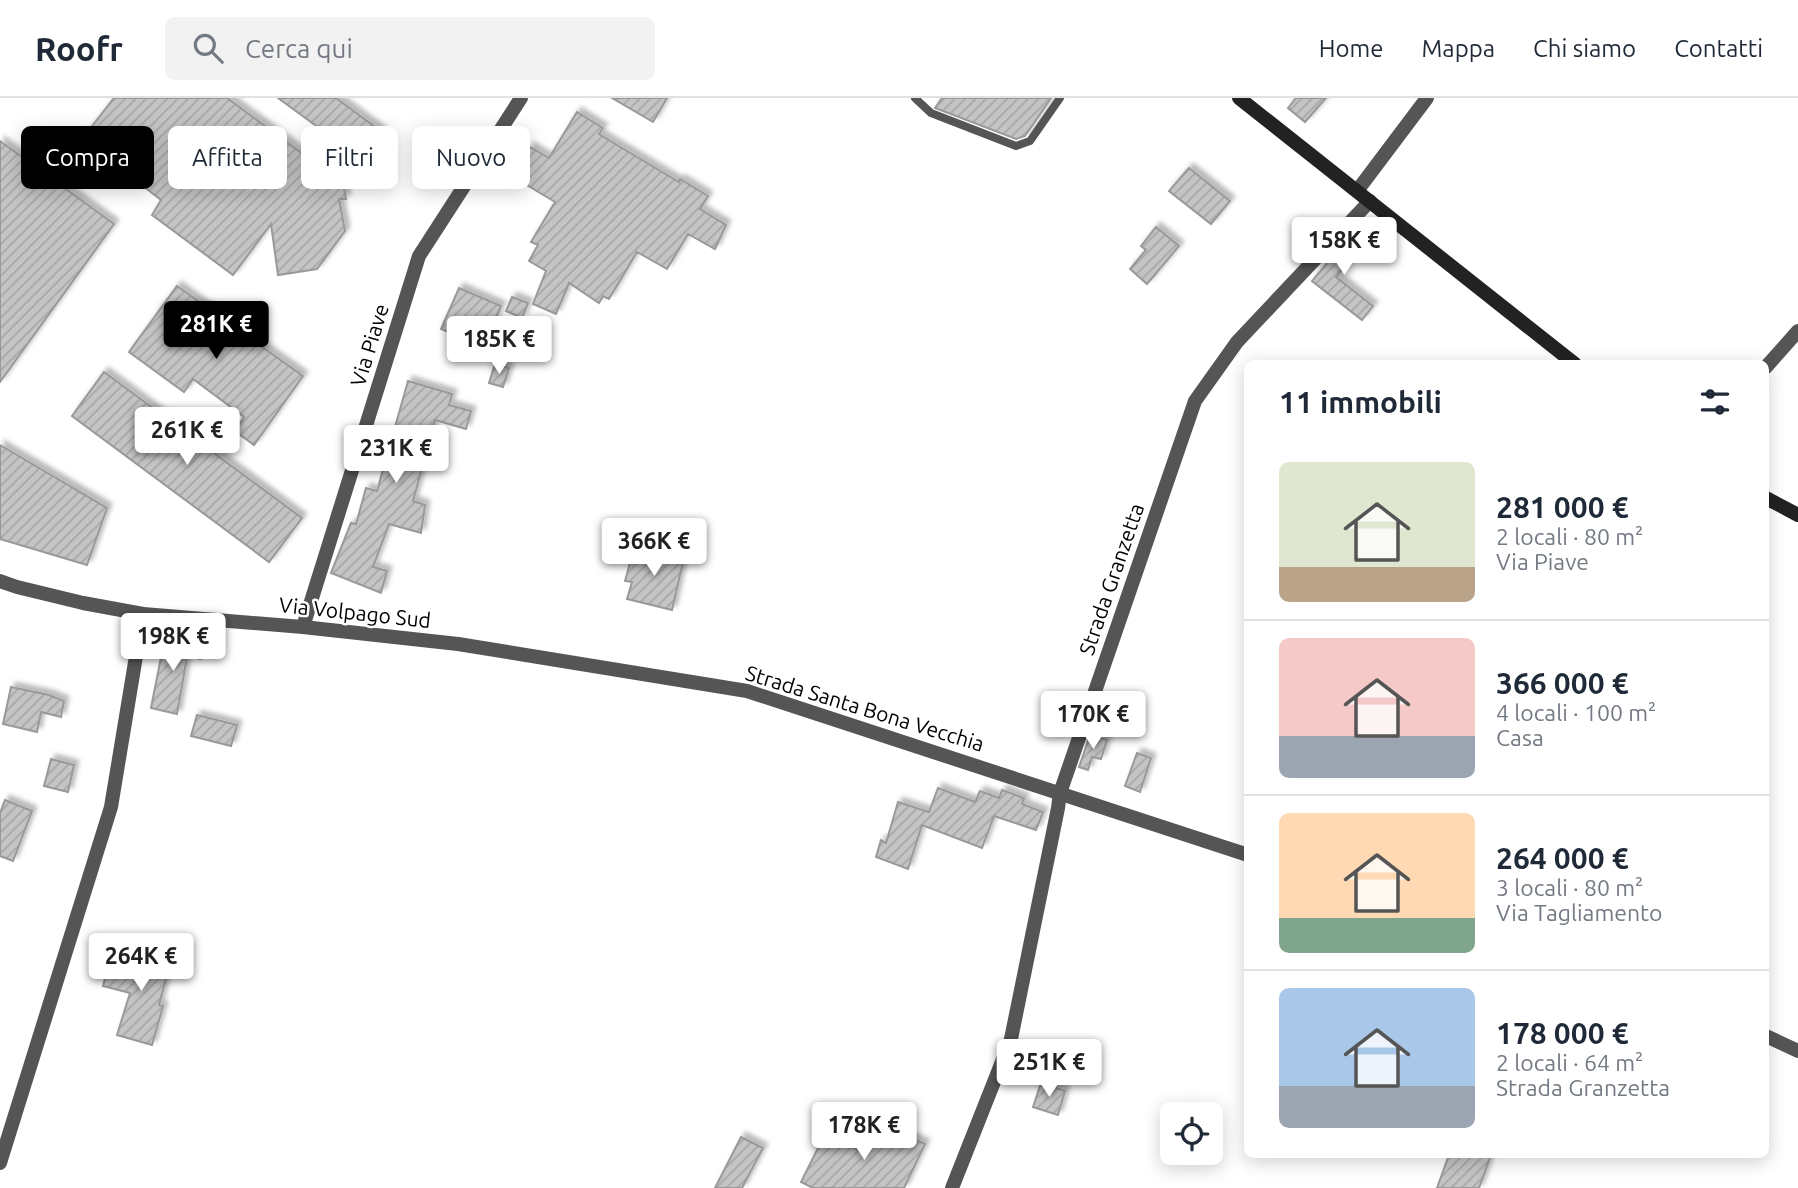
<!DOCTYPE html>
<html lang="it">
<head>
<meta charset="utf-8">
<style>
	:root { --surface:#fff; --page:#f2f2f3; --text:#1f2937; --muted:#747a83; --line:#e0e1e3; --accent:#000 }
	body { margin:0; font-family:Ubuntu,sans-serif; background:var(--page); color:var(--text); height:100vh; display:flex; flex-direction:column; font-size:26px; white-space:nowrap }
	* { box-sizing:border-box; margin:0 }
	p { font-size:23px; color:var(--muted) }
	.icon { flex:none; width:38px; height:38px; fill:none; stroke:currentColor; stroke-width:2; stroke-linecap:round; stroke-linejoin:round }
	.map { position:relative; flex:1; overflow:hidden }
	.details { position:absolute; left:1244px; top:262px; width:525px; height:798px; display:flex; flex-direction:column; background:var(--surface); border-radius:10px; box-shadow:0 4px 18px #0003 }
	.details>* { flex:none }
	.banner { position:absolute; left:21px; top:28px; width:665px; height:63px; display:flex; gap:14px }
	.fabs { position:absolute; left:1160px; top:1004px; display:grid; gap:14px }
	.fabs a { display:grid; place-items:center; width:63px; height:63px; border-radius:10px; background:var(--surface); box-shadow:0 4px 18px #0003; font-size:35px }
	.price { position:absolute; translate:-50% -60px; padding:0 16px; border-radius:7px; background:#fff; color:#222; font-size:23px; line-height:46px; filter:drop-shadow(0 2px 4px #0008) }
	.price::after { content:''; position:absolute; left:50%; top:42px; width:21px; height:16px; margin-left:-10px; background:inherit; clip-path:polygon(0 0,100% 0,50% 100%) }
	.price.on { background:var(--accent); color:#fff }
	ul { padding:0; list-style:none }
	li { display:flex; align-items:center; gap:21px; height:175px; padding:0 35px }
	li+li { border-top:2px solid var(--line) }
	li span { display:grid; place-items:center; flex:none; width:196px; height:140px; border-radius:10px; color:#555 }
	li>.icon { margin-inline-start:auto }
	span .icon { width:84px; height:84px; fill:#fffc; stroke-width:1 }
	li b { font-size:30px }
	h2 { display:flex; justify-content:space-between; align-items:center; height:84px; padding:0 35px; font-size:30px }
	.pill { padding:0 24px; border-radius:10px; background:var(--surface); box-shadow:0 4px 18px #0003; font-size:24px; line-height:63px }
	.pill.on { background:var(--accent); color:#fff }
	header { display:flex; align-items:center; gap:42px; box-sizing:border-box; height:98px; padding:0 35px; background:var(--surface); border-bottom:2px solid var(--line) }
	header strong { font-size:33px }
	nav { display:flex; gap:38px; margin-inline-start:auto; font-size:24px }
	.search { width:490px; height:63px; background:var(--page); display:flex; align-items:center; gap:18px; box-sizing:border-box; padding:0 24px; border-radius:10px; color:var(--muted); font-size:26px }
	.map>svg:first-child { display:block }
</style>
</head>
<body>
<header>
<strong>Roofr</strong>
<div class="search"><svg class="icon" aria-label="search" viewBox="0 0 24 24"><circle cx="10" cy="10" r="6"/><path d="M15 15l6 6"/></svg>Cerca qui</div>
<nav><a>Home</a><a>Mappa</a><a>Chi siamo</a><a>Contatti</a></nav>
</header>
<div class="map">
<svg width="1798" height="1090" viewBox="0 0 1798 1090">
	<defs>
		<pattern id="building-hatch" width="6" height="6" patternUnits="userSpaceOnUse" patternTransform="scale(1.75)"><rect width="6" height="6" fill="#c4c4c4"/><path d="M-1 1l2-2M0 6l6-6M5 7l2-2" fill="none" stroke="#a7a7a7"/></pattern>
		<filter id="shadow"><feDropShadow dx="4.5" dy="-4.5" stdDeviation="2" flood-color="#0004"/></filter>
	</defs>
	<rect width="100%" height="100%" fill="#fff"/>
	<path fill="url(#building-hatch)" stroke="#999" stroke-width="2" filter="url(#shadow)" d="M114,0H227L311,62L322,57L334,41L278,0H336L382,34L343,86L346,101H339L345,133L317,171L278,177L271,126L233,177L152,117L161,102L82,41Z
		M612,0H667L653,24Z
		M942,0H1051L1025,38L1016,41L935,10Z
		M1296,0H1326L1305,24L1288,10Z
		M577,14L603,30L599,36L622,50L679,84L680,81L708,98L700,111L726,127L715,151L688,136L667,171L637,154L609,201L603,198L599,205L569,185L556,216L533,206L546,173L529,163L538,147L531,144L555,104L515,80L521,70L518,68L530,49L549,60Z
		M0,43L114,126L0,284Z
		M1189,70L1230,103L1211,126L1169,93Z
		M1156,129L1179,148L1147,186L1130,171L1146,152L1141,148Z
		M1356,131L1368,141L1336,179L1373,208L1362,222L1312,183Z
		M177,188L303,278L254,347L235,333L244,319L193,281L184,294L129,254Z
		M459,190L501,208L483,249L441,231Z
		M512,199L528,205L522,220L506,213Z
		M495,266L509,270L503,289L489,285Z
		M104,274L302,420L269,464L72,318Z
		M408,283L452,296L449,307L471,313L466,331L435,322L413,403L425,407L421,435L389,426L373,469L387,473L381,495L331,475L351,425L356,426L366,390L377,393Z
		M0,347L107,410L87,467L0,441Z
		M638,447L684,460L672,512L627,501L632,484L625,483L630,465L633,466Z
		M165,539L204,546L201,561L187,559L177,616L151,610Z
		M11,589L49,597L64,603L61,619L41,614L37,634L3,626Z
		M197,617L237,627L231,648L191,638Z
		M1090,637L1107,642L1101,661L1092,659L1088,672L1079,669Z
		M1137,655L1151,660L1140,694L1125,688Z
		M51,661L74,667L68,694L44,688Z
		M938,690L975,704L980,693L999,700L1002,692L1024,700L1022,706L1043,714L1036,732L994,718L982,750L922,727L908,771L876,759L881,742L886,745L898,704L929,714Z
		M5,702L32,713L13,763L0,758V715Z
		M161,854L183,860L178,880L167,877L159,907L163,908L152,947L117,937L130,895L103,888L111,856L157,869Z
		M1041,985L1065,993L1058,1017L1033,1009Z
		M873,1026L901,1039L903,1036L925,1046L904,1090H813L801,1084L825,1036L860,1053Z
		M741,1039L763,1050L742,1090H715Z
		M1449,1057H1491L1479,1090H1437Z"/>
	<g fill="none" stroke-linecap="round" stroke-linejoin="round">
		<path stroke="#555" stroke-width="8" d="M915,0L931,15L1016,48L1030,43L1060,0"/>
		<path stroke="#555" stroke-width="14" d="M1357,93L1427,0
			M1766,269L1798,233
			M303,529L419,158L521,0
			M0,1065L111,709L143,516
			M952,1090L1011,941L1058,710L1060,695L1195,303L1237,244L1370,103"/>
		<path stroke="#555" stroke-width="14" d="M0,483L17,489L83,505L143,516L303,529L458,546L747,593L1248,757
			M1766,938L1798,953"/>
		<path stroke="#222" stroke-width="14" d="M1239,0L1575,266
			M1766,400L1798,417"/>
	</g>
	<g text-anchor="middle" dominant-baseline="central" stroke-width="5" stroke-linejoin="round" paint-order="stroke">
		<g font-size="21" fill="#000" stroke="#fff">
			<text transform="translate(369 247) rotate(-73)">Via Piave</text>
			<text transform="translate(1111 481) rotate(-71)">Strada Granzetta</text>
			<text transform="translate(355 514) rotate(6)">Via Volpago Sud</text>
			<text transform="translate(865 610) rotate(17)">Strada Santa Bona Vecchia</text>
		</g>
	</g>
</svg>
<div class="fabs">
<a><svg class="icon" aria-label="locate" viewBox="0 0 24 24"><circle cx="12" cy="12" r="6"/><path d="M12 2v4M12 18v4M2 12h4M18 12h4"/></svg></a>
</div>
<b class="price" style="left:1344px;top:179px">158K €</b>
<b class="price on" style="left:216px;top:263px">281K €</b>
<b class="price" style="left:499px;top:278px">185K €</b>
<b class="price" style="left:187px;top:369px">261K €</b>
<b class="price" style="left:396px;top:387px">231K €</b>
<b class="price" style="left:654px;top:480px">366K €</b>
<b class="price" style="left:173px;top:575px">198K €</b>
<b class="price" style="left:1093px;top:653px">170K €</b>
<b class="price" style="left:141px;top:895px">264K €</b>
<b class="price" style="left:1049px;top:1001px">251K €</b>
<b class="price" style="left:864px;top:1064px">178K €</b>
<div class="banner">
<a class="pill on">Compra</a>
<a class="pill">Affitta</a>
<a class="pill">Filtri</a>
<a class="pill">Nuovo</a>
</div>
<section class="details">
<h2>11 immobili<svg class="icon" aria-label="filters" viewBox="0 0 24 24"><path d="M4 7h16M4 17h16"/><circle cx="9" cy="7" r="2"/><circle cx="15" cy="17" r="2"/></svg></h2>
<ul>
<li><span style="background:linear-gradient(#dfe7d0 75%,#b9a48a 0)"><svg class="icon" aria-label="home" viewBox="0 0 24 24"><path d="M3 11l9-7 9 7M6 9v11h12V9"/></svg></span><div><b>281 000 €</b><p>2 locali · 80 m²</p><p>Via Piave</p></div></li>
<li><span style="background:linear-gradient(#f6c9c9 70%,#9aa5b1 0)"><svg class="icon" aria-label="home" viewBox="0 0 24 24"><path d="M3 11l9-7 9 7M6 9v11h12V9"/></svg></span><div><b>366 000 €</b><p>4 locali · 100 m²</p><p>Casa</p></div></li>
<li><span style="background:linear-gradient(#ffd9b3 75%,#7fa58c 0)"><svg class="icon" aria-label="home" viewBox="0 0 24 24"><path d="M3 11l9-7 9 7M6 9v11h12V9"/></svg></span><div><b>264 000 €</b><p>3 locali · 80 m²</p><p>Via Tagliamento</p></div></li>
<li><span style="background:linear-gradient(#a9c7e8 70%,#9aa5b1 0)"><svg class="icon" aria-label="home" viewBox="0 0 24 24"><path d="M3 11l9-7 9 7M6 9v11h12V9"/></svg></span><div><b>178 000 €</b><p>2 locali · 64 m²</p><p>Strada Granzetta</p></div></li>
</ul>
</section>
</div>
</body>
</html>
